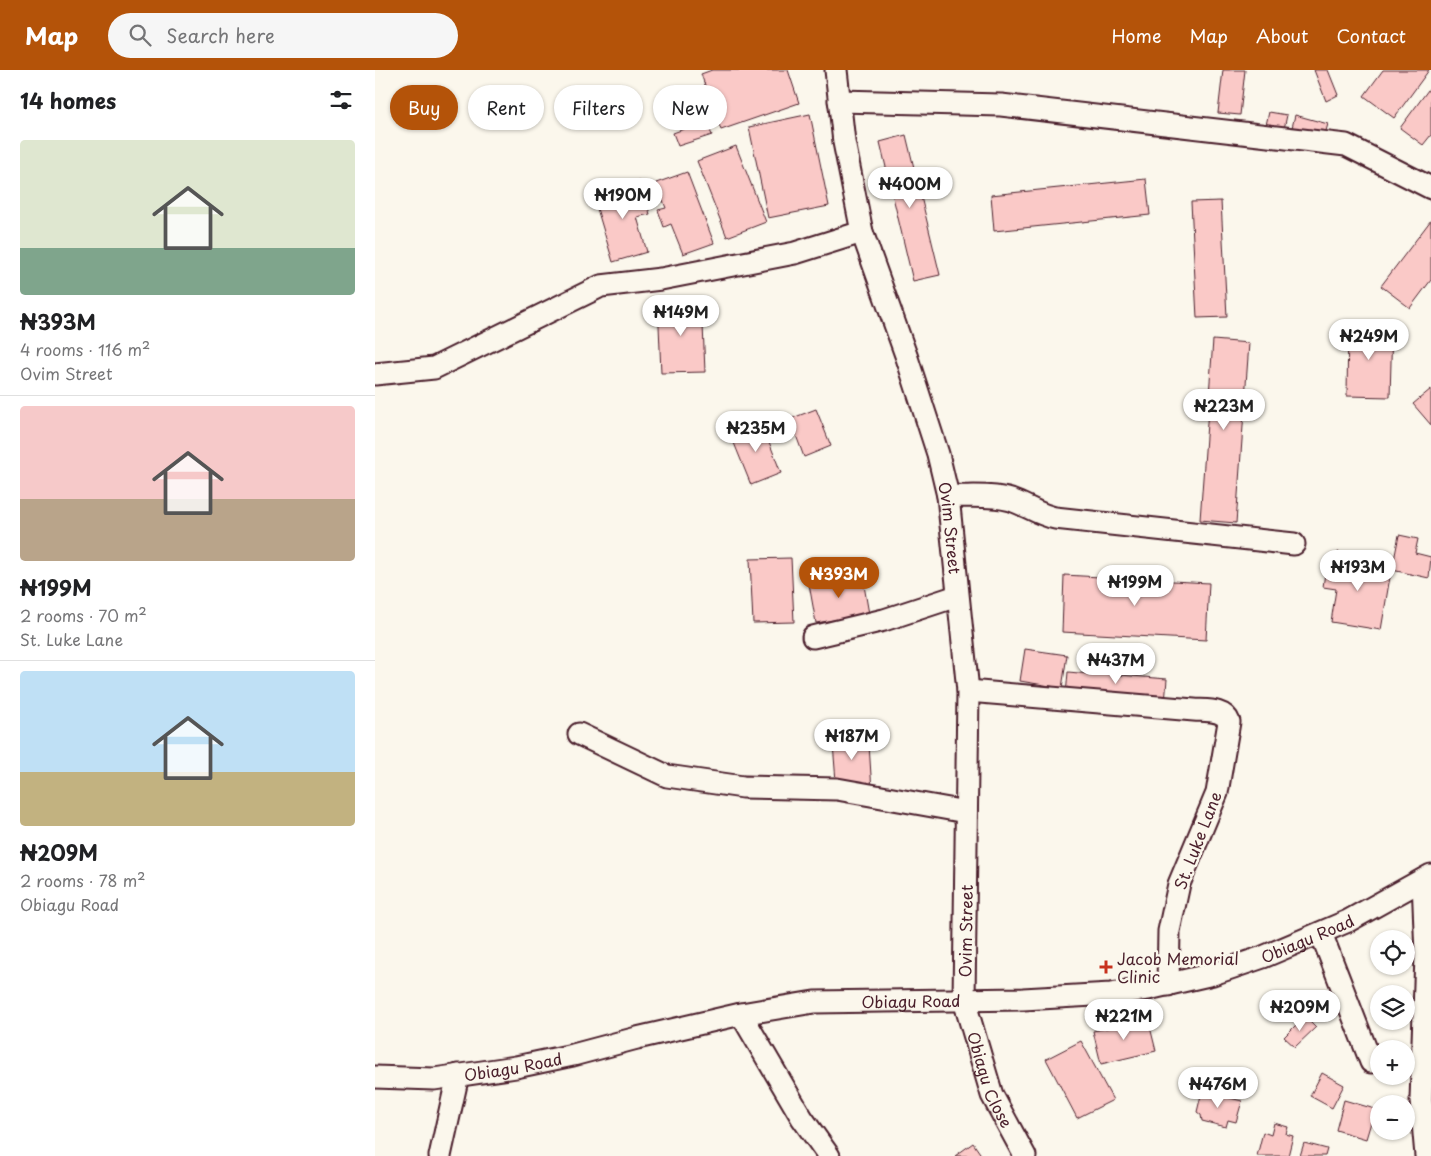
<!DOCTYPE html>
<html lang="en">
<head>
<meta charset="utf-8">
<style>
	:root { --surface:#fff; --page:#f6f6f6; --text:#202124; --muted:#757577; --line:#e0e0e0; --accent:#b45309 }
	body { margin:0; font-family:"Playpen Sans",sans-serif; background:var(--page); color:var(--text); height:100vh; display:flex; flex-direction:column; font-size:19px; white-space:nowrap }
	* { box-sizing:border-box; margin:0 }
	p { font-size:16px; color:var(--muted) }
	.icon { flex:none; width:28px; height:28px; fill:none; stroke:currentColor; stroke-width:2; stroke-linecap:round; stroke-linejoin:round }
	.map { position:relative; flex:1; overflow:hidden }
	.panel { display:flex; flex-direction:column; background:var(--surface); width:375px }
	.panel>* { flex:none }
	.guide { position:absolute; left:15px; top:15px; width:475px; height:45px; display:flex; gap:10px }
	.buttons { position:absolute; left:995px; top:860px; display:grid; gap:10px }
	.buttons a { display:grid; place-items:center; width:45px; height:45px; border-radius:50%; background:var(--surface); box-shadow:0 1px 4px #0004; font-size:25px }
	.price { position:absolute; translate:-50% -42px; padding:0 11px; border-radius:18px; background:#fff; color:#222; font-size:16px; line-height:32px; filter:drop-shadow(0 1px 2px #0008) }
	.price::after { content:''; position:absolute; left:50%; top:30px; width:15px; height:11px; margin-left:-8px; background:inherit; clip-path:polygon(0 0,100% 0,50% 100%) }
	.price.selected { background:var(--accent); color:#fff }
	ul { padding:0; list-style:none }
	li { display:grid; align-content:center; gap:10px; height:265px; padding:0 20px }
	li+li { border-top:1px solid var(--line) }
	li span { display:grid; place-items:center; height:155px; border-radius:5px; color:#555 }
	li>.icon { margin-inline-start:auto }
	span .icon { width:90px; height:90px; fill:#fffc; stroke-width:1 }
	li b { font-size:21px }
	h2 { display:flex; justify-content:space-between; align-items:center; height:60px; padding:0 20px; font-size:21px }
	.pill { padding:0 18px; border-radius:22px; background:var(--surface); box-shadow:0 1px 4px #0004; font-size:18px; line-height:45px }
	.pill.selected { background:var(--accent); color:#fff }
	header { display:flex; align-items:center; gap:30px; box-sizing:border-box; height:70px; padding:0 25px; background:var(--accent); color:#fff }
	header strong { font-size:24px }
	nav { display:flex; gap:28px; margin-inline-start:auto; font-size:18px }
	.search { width:350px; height:45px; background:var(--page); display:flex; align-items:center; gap:12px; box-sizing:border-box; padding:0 18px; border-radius:28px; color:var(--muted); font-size:19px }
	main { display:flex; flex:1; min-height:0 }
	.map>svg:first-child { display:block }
</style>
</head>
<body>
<header>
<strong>Map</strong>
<div class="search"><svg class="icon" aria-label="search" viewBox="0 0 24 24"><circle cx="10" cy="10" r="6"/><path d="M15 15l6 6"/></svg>Search here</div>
<nav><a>Home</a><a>Map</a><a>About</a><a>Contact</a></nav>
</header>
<main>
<section class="panel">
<h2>14 homes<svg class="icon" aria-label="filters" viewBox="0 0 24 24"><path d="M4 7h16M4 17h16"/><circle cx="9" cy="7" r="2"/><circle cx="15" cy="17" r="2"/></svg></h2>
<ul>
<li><span style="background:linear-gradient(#dfe7d0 70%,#7fa58c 0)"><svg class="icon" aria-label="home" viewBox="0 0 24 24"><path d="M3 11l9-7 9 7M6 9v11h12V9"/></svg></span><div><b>₦393M</b><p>4 rooms · 116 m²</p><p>Ovim Street</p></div></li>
<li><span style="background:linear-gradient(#f6c9c9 60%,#b9a48a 0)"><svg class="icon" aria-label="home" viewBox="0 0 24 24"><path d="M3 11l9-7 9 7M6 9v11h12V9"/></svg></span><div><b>₦199M</b><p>2 rooms · 70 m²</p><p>St. Luke Lane</p></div></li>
<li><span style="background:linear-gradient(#bfe0f5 65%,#c2b280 0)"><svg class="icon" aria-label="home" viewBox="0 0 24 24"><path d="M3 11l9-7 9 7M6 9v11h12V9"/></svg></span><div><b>₦209M</b><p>2 rooms · 78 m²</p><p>Obiagu Road</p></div></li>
</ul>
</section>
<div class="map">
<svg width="1056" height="1086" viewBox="0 0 1056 1086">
	<rect width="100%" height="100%" fill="#fbf7ec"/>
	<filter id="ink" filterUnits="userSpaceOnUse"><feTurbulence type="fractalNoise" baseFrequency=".02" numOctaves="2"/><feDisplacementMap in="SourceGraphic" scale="10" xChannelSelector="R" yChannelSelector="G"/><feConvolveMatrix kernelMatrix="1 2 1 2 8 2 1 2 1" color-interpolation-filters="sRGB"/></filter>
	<g filter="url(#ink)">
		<path fill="#fac9c7" stroke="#4a1f2b" d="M337,0H413L424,33L346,60L326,4Z
			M848,0H870L865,45L843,43Z
			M939,0H953L963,25L951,31Z
			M1008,0H1054L1019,48L989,26Z
			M1056,16V65L1048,75L1025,58Z
			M894,42L912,45L909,59L891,55Z
			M435,44L454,136L393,148L374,57Z
			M920,45L953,54L948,71L916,62Z
			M331,51L337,65L303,76L298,63Z
			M531,65L565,205L538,211L505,72Z
			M361,76L391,152L352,167L322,91Z
			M312,102L339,173L308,184L296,154L289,157L283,140L291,138L281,113Z
			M771,109L775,145L619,161L616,125Z
			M265,111L275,144L262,147L272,182L238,192L218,125Z
			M846,131L852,247L822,248L816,132Z
			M1056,150V210L1035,238L1006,216Z
			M327,231L330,302L286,303L283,232Z
			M973,256L1017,257L1015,327L972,326Z
			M838,270L874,273L861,453L825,450Z
			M1056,319V355L1038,334Z
			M441,339L456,376L429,387L415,349Z
			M386,351L406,403L376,415L355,363Z
			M1024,465L1043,469L1040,483L1056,487L1054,508L1017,500Z
			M963,482L996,488L994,497L1016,501L1006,560L956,552L961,519L948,517L950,503L960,504Z
			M416,488L419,552L378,553L375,489Z
			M487,504L494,544L441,553L434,514Z
			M689,505L834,513L831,570L687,562Z
			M650,579L692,585L687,618L645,611Z
			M720,594L746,596L745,605L792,609L790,633L691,625L693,602L715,604Z
			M493,659L497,721L462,724L457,661Z
			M930,946L941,957L920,977L909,967Z
			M773,949L781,981L726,994L718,961Z
			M706,971L738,1030L702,1048L671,989Z
			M947,1003L969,1015L957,1038L935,1026Z
			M827,1021L867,1031L861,1052L853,1050L851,1057L827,1051L826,1045L822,1042Z
			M969,1030L1000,1039L991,1069L961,1060Z
			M899,1053L913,1057L911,1064L918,1066L913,1086H882L888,1062L896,1065Z
			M598,1073L607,1086H580Z
			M929,1073L952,1079L950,1086H925Z"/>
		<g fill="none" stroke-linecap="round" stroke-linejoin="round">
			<defs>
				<g id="minor">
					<path id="s1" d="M461,0L469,72L487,162L532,288L563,384L573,426L593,621L589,930L617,1025L650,1086"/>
					<path d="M464,31L626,35L971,75L1056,118"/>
					<path d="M0,304L59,298L226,216L286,209L420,183L487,162"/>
					<path d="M573,426C593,427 616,424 636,430C651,435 664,445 680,448L919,474"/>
					<path d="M438,567L509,550L582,526"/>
					<path d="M593,621L819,640C832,641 849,639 854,652L842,723L804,814L794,861L793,915"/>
					<path d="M204,664L292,706L368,717L462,719L591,742"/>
					<path d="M1048,810L1051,885L1046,1030L1051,1086"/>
					<path d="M946,863L996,992"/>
					<path d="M366,944L427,1048L454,1086"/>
					<path id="s2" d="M0,1007L59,1009L141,997L198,985L262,968L366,944L439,932L648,929L736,924L773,919L838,904L888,887L973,851L1056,805"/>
					<path d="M65,1086L83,1005"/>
				</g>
			</defs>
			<use href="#minor" stroke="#4a1f2b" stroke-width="25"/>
			<use href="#minor" stroke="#fbf7ec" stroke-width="21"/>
		</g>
	</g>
	<path fill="#c8321e" stroke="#fbf7ec" stroke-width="2" d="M728.5 889.5h5v5h5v5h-5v5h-5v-5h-5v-5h5z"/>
	<g text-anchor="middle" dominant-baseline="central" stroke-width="5" stroke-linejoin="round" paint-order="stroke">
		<g font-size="16" fill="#4a1f2b" stroke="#fbf7ec">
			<text stroke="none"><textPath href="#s1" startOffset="474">Ovim Street</textPath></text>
			<text transform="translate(822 770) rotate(-69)">St. Luke Lane</text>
			<text transform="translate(590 861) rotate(-89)">Ovim Street</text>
			<text stroke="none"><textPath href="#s2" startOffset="949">Obiagu Road</textPath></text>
			<text stroke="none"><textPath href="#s2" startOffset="544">Obiagu Road</textPath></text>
			<text stroke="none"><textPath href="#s2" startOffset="139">Obiagu Road</textPath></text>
			<text stroke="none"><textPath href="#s1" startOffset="1031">Obiagu Close</textPath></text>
		</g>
		<g font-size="16" fill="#4a1f2b" stroke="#fbf7ec" text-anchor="start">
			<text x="742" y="888">Jacob Memorial<tspan x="742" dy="18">Clinic</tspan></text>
		</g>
	</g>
</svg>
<div class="buttons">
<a><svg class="icon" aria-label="locate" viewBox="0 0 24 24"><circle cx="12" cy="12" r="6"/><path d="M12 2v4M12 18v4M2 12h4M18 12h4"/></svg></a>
<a><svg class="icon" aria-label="layers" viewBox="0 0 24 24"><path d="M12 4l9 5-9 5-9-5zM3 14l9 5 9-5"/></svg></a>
<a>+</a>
<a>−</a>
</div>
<b class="price" style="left:535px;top:139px">₦400M</b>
<b class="price" style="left:248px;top:150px">₦190M</b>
<b class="price" style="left:306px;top:267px">₦149M</b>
<b class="price" style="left:994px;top:291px">₦249M</b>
<b class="price" style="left:849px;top:361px">₦223M</b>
<b class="price" style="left:381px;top:383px">₦235M</b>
<b class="price" style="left:983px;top:522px">₦193M</b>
<b class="price selected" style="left:464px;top:529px">₦393M</b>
<b class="price" style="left:760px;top:537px">₦199M</b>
<b class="price" style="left:741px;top:615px">₦437M</b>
<b class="price" style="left:477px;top:691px">₦187M</b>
<b class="price" style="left:925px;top:962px">₦209M</b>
<b class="price" style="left:749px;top:971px">₦221M</b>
<b class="price" style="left:843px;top:1039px">₦476M</b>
<div class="guide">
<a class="pill selected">Buy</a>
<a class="pill">Rent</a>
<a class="pill">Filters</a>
<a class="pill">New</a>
</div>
</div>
</main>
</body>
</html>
